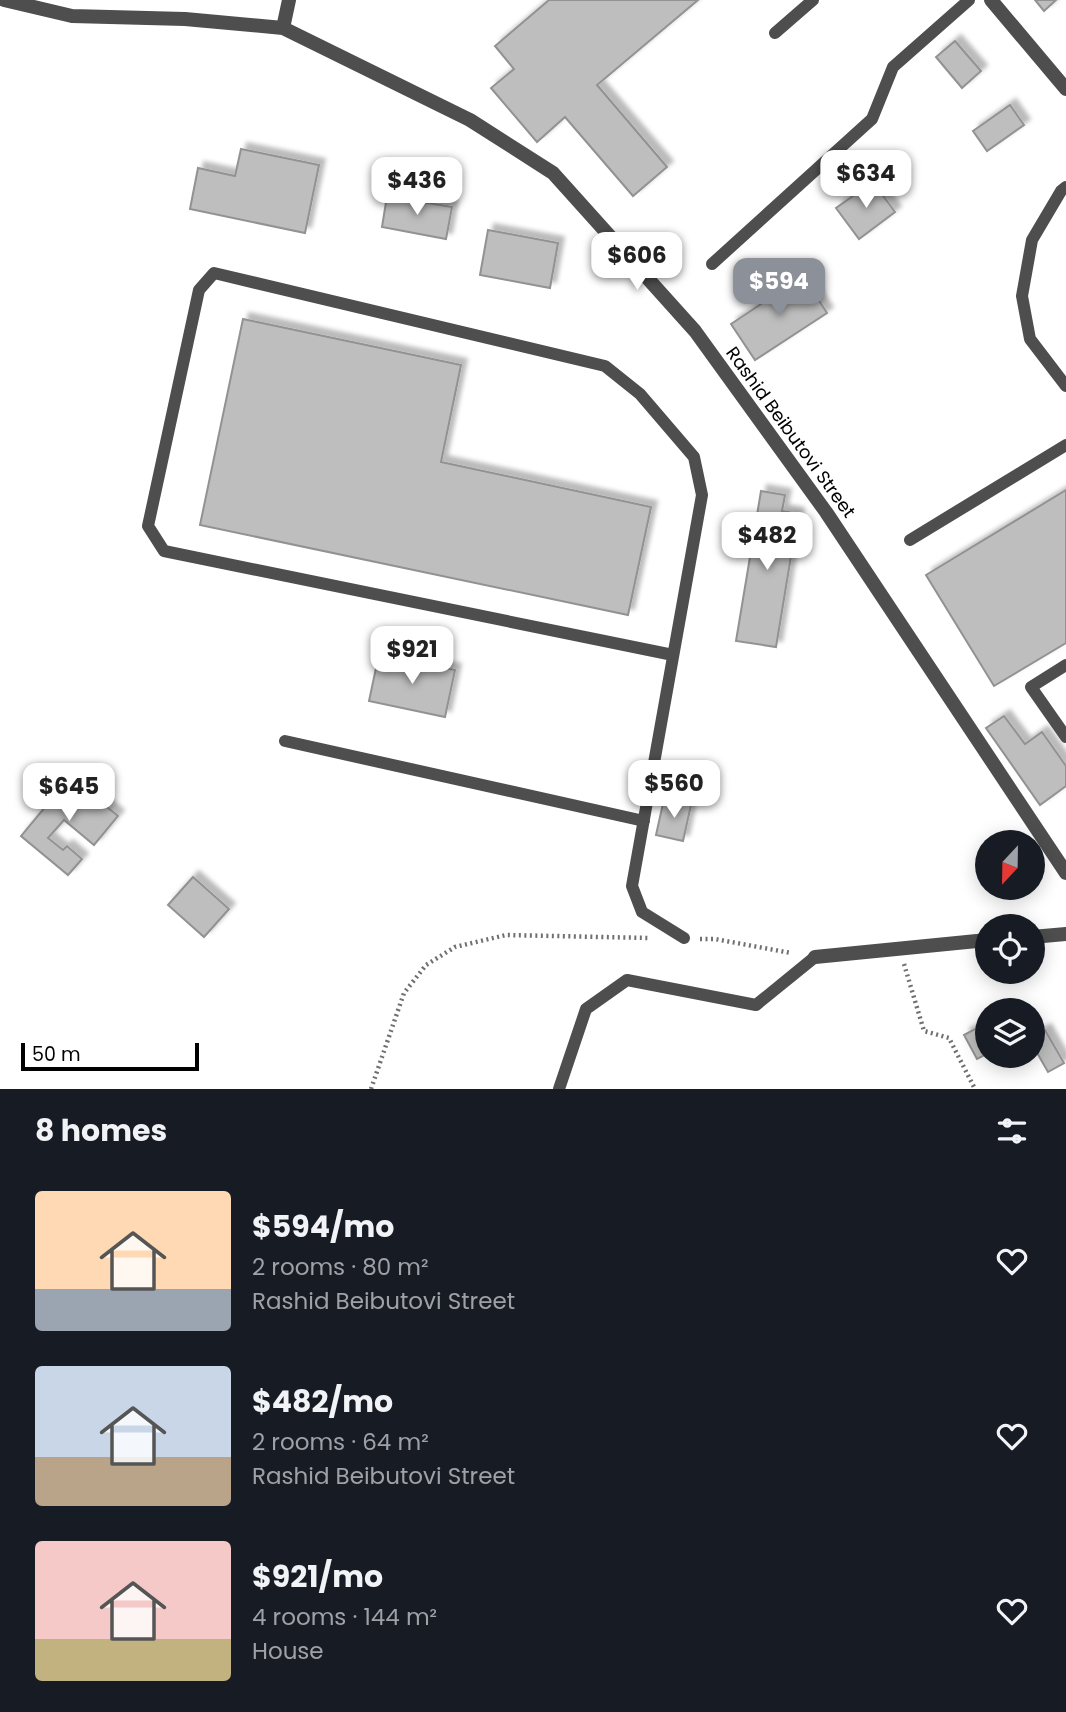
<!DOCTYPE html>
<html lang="en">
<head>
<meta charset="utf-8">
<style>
	:root { --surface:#171b24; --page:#242831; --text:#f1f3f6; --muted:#9ea1a6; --accent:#8c9099 }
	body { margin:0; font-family:Poppins,sans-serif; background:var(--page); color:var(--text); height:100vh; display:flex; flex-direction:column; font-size:26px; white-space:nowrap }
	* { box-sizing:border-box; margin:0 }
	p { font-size:23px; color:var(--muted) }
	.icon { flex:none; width:38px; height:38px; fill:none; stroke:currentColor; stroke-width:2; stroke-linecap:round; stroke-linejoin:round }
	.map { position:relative; height:1089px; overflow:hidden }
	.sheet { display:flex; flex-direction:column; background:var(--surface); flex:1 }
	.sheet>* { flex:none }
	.needle { width:46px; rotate:202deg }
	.buttons { position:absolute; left:975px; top:830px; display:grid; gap:14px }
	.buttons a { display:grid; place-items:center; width:70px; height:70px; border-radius:50%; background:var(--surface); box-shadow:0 4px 18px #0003; font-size:35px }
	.scale { position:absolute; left:21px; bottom:18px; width:178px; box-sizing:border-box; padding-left:7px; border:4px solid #000; border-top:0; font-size:19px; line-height:24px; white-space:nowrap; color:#000; -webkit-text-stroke:5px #fff; paint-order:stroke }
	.price { position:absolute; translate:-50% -60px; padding:0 16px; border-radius:14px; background:#fff; color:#222; font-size:23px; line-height:46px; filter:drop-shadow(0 2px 4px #0008) }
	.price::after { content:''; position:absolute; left:50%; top:42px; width:21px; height:16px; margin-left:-10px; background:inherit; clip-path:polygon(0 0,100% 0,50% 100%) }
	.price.selected { background:var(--accent); color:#fff }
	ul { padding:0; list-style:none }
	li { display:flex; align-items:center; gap:21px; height:175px; padding:0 35px }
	li span { display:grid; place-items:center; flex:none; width:196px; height:140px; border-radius:7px; color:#555 }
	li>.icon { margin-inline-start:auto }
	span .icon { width:84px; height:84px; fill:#fffc; stroke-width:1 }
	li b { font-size:30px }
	h2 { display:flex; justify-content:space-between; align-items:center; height:84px; padding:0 35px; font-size:30px }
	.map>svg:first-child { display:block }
</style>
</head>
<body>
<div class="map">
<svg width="1066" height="1089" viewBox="0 0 1066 1089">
	<defs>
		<filter id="shadow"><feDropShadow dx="6" dy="-6" stdDeviation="2" flood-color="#0004"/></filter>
	</defs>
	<rect width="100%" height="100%" fill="#fff"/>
	<path fill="#bebebe" stroke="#929292" stroke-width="2" filter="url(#shadow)" d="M549,0H698L597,85L667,167L633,196L565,117L537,142L491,88L514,69L495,46Z
		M1035,0H1056L1044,11Z
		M955,41L981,71L962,88L936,57Z
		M1010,105L1024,125L987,151L973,131Z
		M241,149L319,165L305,233L190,209L198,168L235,176Z
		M873,182L895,212L859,239L836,208Z
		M387,196L452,207L446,239L382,227Z
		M488,230L558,243L550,288L480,275Z
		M803,276L827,313L755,360L731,324Z
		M243,319L461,365L441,462L651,507L628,615L200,525Z
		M1066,490V643L994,686L926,575Z
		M761,491L785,495L782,511L798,514L776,647L736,641Z
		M379,654L455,670L445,717L369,701Z
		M1004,716L1025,744L1042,732L1066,766V786L1040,805L986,728Z
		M70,777L118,816L94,845L64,820L48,838L63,850L67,846L82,859L68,875L21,836Z
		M664,799L691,805L683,841L656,835Z
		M193,877L229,909L204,937L168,905Z
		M975,1029L987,1051V1054L977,1059L964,1035Z
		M1045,1030L1064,1063L1048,1072L1032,1044V1037Z"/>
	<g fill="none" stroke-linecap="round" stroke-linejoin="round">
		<path stroke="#707070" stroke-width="4.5" stroke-dasharray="2 3.5" stroke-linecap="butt" d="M700,939H715L791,953
			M904,964L924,1031L949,1038L975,1089
			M371,1089L404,993L426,965L455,947L506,935L649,938"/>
		<path stroke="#4e4e4e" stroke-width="12" d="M775,33L813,0
			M1066,187L1061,191L1032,240L1022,296L1030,339L1066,386
			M712,264L872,119L893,67L969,0
			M910,540L1066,445
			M673,655L164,551L148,526L199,290L214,273L605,366L640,394L694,457L702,495L632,886L642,912L684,938
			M1066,665L1031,687L1066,737
			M285,741L644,821
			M559,1089L586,1009L627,980L756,1005L815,957"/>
		<path stroke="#4e4e4e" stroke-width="14" d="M4,0L72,16L185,19L283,28L470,120L553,173L695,331L826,512L1066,873
			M991,0L1066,89
			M283,28L289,0
			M1032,937L1066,934
			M815,957L987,940"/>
	</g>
	<g text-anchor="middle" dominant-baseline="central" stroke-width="6" stroke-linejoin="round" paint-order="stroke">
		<g font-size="18" fill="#000" stroke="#fff">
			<text transform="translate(791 432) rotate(54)">Rashid Beibutovi Street</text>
		</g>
	</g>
</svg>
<div class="buttons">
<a><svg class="needle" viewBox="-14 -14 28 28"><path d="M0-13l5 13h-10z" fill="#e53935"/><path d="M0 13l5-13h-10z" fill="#9ea1a6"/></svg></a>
<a><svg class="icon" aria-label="locate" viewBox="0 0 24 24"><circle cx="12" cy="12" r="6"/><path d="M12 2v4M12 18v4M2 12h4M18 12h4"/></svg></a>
<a><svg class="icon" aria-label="layers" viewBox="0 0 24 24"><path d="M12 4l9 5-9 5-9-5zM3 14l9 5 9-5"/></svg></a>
</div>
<div class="scale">50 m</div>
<b class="price" style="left:866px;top:210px">$634</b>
<b class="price" style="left:417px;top:217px">$436</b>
<b class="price" style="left:637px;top:292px">$606</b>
<b class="price selected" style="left:779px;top:318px">$594</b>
<b class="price" style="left:767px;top:572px">$482</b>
<b class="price" style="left:412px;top:686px">$921</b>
<b class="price" style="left:674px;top:820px">$560</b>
<b class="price" style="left:69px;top:823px">$645</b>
</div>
<section class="sheet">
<h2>8 homes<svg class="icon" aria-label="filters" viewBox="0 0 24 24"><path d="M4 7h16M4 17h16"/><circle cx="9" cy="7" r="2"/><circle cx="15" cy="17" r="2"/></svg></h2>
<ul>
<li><span style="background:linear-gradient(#ffd9b3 70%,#9aa5b1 0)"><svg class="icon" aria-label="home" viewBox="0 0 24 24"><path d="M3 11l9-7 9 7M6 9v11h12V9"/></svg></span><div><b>$594/mo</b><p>2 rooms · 80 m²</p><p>Rashid Beibutovi Street</p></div><svg class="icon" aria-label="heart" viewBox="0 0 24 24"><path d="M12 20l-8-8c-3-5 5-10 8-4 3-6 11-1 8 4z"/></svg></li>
<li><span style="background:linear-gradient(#c9d6e8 65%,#b9a48a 0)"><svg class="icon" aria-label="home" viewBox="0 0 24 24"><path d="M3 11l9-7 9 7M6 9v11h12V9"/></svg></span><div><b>$482/mo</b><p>2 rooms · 64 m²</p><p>Rashid Beibutovi Street</p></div><svg class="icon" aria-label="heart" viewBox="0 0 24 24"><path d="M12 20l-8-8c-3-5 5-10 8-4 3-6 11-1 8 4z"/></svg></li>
<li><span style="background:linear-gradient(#f6c9c9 70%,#c2b280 0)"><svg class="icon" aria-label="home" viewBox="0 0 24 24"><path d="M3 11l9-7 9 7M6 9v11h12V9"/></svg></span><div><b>$921/mo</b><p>4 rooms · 144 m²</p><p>House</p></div><svg class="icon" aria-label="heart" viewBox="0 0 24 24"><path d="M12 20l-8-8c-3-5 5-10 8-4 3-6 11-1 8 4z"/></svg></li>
</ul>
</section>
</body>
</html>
